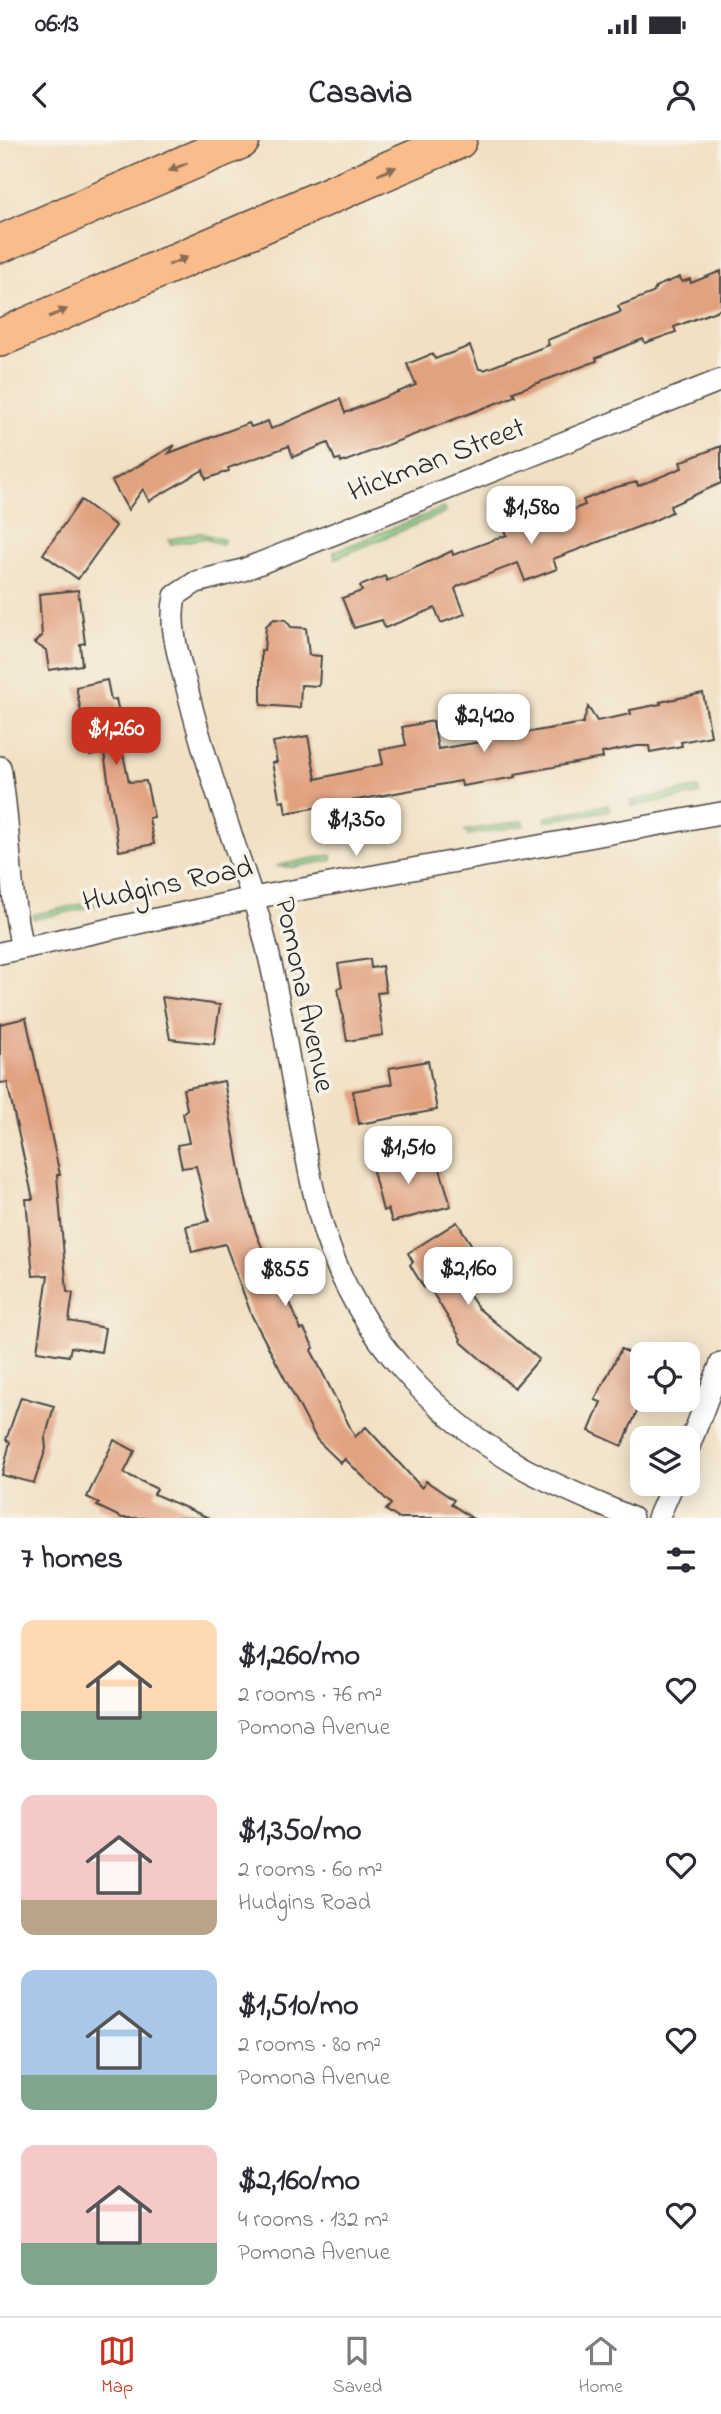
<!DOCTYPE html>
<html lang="en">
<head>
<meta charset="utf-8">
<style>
	:root { --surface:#fff; --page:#f7f7f7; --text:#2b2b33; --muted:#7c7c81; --line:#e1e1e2; --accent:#c8321e }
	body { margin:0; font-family:"Indie Flower",sans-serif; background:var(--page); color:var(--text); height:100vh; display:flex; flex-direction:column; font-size:26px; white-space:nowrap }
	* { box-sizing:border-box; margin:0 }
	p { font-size:23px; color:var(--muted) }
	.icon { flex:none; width:38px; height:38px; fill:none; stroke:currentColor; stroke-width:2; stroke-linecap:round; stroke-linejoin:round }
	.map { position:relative; height:1378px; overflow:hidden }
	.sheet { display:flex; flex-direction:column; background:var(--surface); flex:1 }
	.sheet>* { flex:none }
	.controls { position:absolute; left:630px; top:1202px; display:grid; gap:14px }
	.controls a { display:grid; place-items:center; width:70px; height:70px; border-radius:14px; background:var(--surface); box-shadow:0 4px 18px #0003; font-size:35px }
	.price { position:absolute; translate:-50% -60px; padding:0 16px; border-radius:14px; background:#fff; color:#222; font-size:23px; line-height:46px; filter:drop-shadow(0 2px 4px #0008) }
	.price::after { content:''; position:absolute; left:50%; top:42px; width:21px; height:16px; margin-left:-10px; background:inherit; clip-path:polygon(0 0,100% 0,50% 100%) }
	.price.on { background:var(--accent); color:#fff }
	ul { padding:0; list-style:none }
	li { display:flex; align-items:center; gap:21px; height:175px; padding:0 21px }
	li span { display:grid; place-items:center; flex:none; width:196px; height:140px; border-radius:14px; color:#555 }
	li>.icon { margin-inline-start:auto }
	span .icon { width:84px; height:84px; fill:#fffc; stroke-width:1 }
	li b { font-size:30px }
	h2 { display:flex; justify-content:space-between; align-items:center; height:84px; padding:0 21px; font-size:30px }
	.status { display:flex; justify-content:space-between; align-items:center; height:49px; padding:0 35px; background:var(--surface); direction:ltr }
	.status svg { height:19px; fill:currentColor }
	header { display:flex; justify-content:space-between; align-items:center; height:91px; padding:0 21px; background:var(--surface); font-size:32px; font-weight:700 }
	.tab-bar { display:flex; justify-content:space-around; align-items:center; height:98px; border-top:2px solid var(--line); background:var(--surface); font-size:19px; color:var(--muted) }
	.tab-bar a { display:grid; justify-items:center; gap:4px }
	.tab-bar .on { color:var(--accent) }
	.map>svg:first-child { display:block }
</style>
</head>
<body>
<div class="status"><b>06:13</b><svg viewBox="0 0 49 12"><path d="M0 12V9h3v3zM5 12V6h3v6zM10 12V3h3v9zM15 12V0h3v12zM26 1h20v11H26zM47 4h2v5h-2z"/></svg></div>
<header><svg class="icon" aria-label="back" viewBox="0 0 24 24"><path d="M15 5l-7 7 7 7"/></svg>Casavia<svg class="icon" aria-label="person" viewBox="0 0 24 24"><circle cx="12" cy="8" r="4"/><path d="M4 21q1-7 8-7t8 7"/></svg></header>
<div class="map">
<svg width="721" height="1378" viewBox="0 0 721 1378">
	<rect width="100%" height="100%" fill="#f7f3e8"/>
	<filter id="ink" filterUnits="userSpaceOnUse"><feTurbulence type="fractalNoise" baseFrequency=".0143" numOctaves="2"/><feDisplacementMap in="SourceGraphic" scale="14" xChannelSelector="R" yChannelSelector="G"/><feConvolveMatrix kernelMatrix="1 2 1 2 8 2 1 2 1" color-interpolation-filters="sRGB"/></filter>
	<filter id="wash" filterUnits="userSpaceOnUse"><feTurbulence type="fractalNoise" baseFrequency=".00686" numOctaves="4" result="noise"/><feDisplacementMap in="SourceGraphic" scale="28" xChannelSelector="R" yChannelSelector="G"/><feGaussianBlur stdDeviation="1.57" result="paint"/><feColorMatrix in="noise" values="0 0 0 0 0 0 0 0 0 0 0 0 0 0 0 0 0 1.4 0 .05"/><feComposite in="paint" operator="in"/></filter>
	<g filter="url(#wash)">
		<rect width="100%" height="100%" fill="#f1e0c3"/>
		<path fill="#99dc93" stroke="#62845f" stroke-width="2" d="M444,368L446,372L335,418L334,412Z
			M199,393L224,400L222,404L203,398L171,404L169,400Z
			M698,648L699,654L632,666L631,661Z
			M608,665L609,670L546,681V677Z
			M523,681L524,685L468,695L465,691Z
			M332,715V720L293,727L276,726Z
			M138,752L139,757L34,779L33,775Z"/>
		<g id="blocks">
			<path fill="#e1a280" d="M721,131V169L674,187L676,192L645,203L643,199L596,218L597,221L513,252L515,256L341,323L340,319L335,320L328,303L293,317L289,306L228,328L229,331L206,339L203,330L149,361L143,349L128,370L112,341L175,305L169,313L249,283L251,287L268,281L271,289L340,259L345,273L416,245L407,224L432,214L435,219L470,206L479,229L484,230L549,205L547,200L621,172L618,166L653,153L657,146L680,137L682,142L690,139L691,143Z
				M721,306V343L670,366L672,372L651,382L553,419L557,429L525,441L518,423L458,446L455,449L465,474L441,483L435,468L385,488L382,480L354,488L342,458L362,451L360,446L385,436L387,441L452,411L453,415L507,395L505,391L536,379L538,383L585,365L583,360L613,348L637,342L638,346L682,328L680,322Z
				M81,360L116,386L78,439L43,414Z
				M78,450L85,503L80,504L82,525L49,530L46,510L34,503L42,496L39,454Z
				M274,479L286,480L291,487L306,488L309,515L321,516L319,546L301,545L300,568L261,565V510L264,511L266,486Z
				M107,540L111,560L116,559L122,586H117L129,642L146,641L154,677L149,678L154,704L119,711L104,613L90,616L76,547Z
				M703,553L711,596L681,602L682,606L650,612L649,606H637L602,613L603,618L515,634L516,637L462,646L461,641L286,673L284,661L280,662L272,623L277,622L273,602L308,596L316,639L383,624L380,610L406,605L402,587L433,581L438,609L486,601L490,597L488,586L510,582L512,595L583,583L588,567L597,581L631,574L630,570L661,564L660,562Z
				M370,819L371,828L382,826L386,852L377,853L383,895L347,901L338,848L342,847L338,824Z
				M162,857L220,865L214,904L170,899Z
				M26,878L60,1035H57L67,1152L73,1153L69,1181L105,1188L101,1212L71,1207L69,1216L37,1211L48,1135L33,1136L26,1059H33L7,942L0,943V884Z
				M428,921L437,970L359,984L353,951L392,944L389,928Z
				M224,941L244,1052L256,1093L270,1127L275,1125L301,1190L304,1189L314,1208L311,1210L355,1297L366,1287L422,1348L426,1341L454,1360L451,1364L472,1378H398L386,1370L391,1364L345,1319L341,1323L317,1300L252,1176L225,1104L192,1112L186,1086L209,1081L196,1026L182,1028L177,1005L189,1003L183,973L187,969L183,949Z
				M407,1008L413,1029L438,1022L451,1066L392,1082L388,1069L383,1071L370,1019Z
				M457,1082L471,1104L450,1118L464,1141L461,1142L478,1168L539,1219L514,1248L460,1201L461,1199L428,1145L424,1148L410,1125L413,1122L408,1113Z
				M621,1209L642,1219V1260L622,1306L589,1291L601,1262L595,1260Z
				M21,1257L54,1266L45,1299L46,1309L34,1343L2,1335L10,1302L6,1300Z
				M114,1300L135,1311L124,1333L157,1349L154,1354L209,1378H122L97,1366L99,1363L87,1357Z"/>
		</g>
	</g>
	<g filter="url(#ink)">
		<use href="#blocks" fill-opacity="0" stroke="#494642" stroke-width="2"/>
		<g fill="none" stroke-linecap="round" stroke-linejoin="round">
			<defs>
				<path id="minor" d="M0,627C11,689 8,747 22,808
					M0,813L253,758L721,673
					M688,1309L721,1223
					M632,1378C596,1362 558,1347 523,1328C433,1276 357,1194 325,1094C312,1053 305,1008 297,965C284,896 275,823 252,756C229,688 205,622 188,552C180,520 168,489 175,456L196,442L243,430L721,240
					M658,1378L673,1344"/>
				<path id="motorway" d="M0,104L241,0
					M0,198L458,0"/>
			</defs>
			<use href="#minor" stroke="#494642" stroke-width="24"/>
			<use href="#motorway" stroke="#494642" stroke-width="40"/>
			<use href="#minor" stroke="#fff" stroke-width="21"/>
			<use href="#motorway" stroke="#fabc8b" stroke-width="37"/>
		</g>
		<defs><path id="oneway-solid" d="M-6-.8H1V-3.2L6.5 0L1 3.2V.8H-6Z" transform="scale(1.75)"/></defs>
		<g fill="#886c56">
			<use href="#oneway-solid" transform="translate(178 27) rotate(157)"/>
			<use href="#oneway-solid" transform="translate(387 31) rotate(-23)"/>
			<use href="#oneway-solid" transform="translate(178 121) rotate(-23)"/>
			<use href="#oneway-solid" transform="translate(58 173) rotate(-23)"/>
		</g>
	</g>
	<g text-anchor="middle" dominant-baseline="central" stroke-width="7" stroke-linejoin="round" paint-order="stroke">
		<g font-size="30" fill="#2b2b2b" stroke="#f7f3e8">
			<text transform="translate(437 321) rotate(-21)">Hickman Street</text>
			<text transform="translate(168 746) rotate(-12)">Hudgins Road</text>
			<text transform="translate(303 855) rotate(78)">Pomona Avenue</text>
		</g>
	</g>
</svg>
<div class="controls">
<a><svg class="icon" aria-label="locate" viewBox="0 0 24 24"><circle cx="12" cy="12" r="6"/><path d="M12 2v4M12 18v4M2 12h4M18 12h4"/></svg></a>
<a><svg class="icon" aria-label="layers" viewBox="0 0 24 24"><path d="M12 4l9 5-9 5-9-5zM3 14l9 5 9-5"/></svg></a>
</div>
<b class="price" style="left:531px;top:406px">$1,580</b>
<b class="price" style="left:484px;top:614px">$2,420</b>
<b class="price on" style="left:116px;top:627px">$1,260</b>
<b class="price" style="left:356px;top:718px">$1,350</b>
<b class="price" style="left:408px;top:1046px">$1,510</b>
<b class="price" style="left:468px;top:1167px">$2,160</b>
<b class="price" style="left:285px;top:1168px">$855</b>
</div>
<section class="sheet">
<h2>7 homes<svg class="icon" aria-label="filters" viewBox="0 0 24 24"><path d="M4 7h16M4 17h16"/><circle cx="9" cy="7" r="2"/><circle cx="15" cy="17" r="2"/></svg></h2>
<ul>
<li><span style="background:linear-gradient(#ffd9b3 65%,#7fa58c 0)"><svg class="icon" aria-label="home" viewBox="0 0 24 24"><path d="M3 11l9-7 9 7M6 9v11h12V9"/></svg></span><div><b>$1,260/mo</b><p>2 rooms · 76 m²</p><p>Pomona Avenue</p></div><svg class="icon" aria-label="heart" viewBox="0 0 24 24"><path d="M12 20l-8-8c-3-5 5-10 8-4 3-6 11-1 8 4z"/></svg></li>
<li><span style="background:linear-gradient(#f6c9c9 75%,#b9a48a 0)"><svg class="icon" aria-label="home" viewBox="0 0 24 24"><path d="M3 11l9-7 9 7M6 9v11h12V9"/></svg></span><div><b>$1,350/mo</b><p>2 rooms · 60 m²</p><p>Hudgins Road</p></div><svg class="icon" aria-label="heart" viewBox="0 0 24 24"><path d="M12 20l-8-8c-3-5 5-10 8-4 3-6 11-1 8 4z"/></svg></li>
<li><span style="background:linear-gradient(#a9c7e8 75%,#7fa58c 0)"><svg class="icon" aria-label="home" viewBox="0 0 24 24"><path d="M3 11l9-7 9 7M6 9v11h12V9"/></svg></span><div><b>$1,510/mo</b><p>2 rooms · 80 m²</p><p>Pomona Avenue</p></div><svg class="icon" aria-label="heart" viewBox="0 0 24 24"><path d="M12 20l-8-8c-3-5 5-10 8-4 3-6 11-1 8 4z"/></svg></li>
<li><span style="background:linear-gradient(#f6c9c9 70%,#7fa58c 0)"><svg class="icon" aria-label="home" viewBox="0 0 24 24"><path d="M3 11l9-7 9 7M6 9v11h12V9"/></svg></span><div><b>$2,160/mo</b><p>4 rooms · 132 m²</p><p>Pomona Avenue</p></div><svg class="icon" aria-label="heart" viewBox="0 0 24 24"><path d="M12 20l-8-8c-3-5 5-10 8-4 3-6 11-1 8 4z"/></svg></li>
</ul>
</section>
<nav class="tab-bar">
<a class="on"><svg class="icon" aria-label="map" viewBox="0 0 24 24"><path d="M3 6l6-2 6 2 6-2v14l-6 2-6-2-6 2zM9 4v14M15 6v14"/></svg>Map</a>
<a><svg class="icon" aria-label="saved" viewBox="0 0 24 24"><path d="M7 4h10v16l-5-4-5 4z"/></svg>Saved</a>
<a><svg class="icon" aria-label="home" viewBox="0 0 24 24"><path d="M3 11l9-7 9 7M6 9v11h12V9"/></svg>Home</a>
</nav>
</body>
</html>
